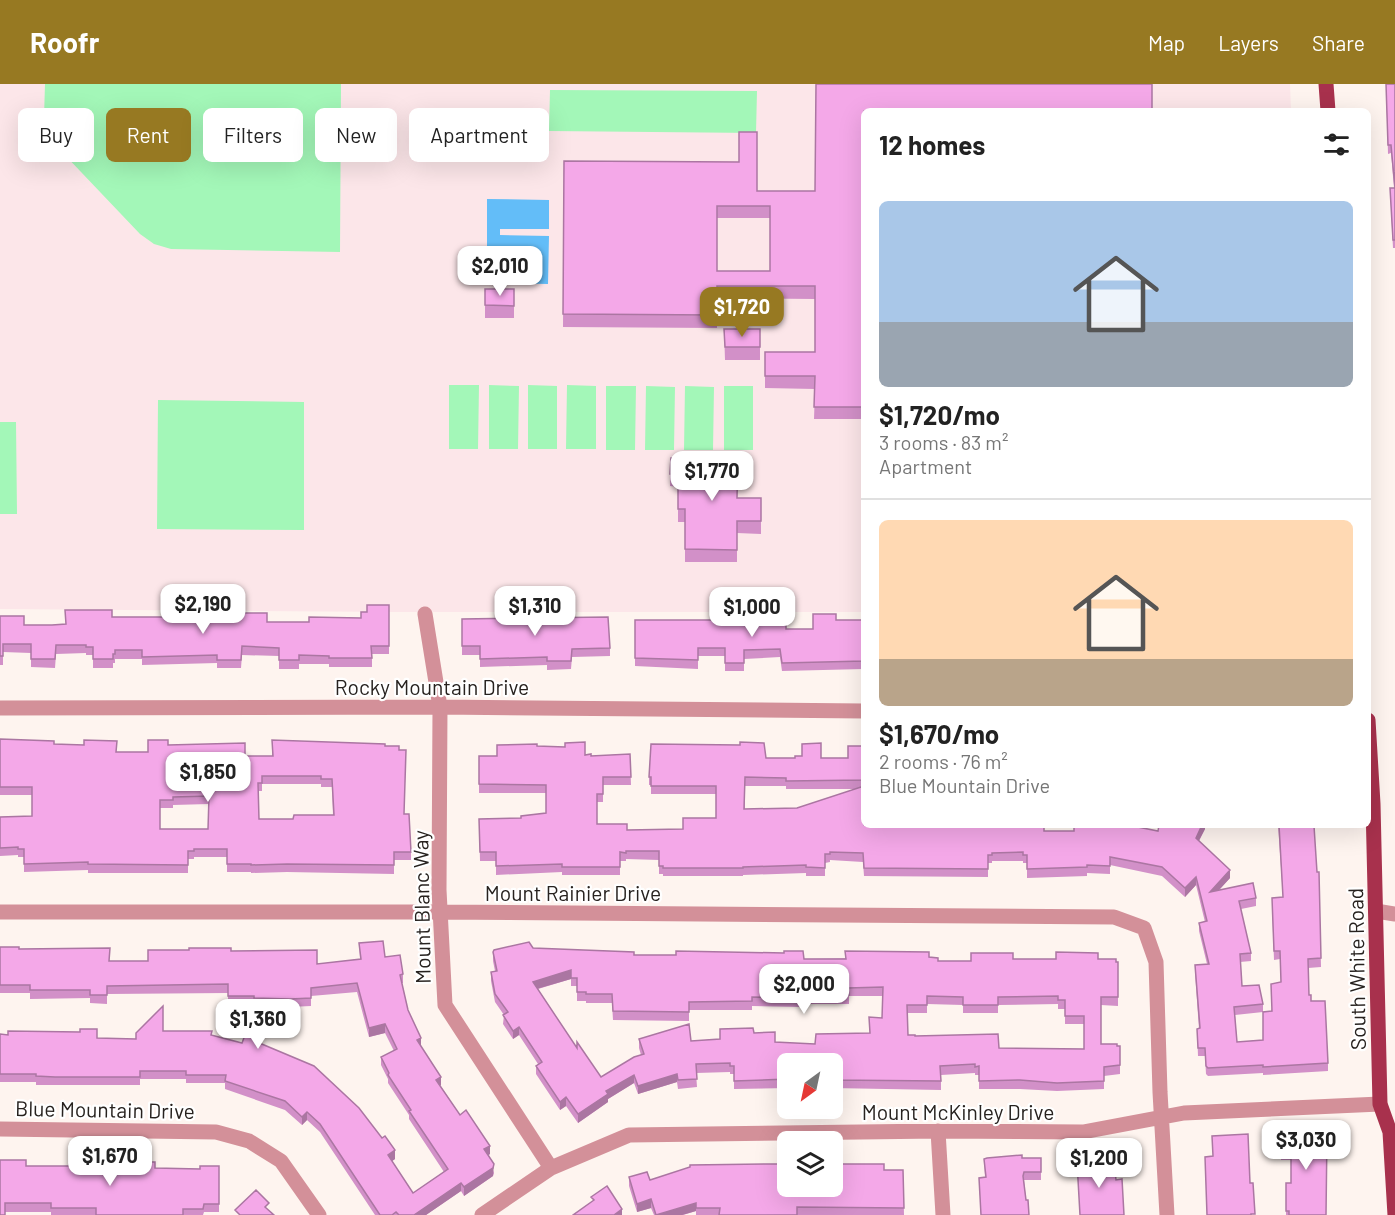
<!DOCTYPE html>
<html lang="en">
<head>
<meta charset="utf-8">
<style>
	:root { --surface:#fff; --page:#f6f6f6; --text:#222; --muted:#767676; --line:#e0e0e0; --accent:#977922 }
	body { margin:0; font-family:Barlow,sans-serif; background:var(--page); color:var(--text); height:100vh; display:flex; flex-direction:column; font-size:22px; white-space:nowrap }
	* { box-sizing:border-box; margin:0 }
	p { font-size:20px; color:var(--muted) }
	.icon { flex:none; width:33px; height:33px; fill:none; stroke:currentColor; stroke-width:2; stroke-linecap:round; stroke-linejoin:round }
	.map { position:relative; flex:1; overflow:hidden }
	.side { position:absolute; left:861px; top:24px; width:510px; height:720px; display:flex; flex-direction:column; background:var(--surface); border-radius:9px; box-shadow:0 6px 24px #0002 }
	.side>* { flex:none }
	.guide { position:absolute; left:18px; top:24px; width:570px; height:54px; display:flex; gap:12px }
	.needle { width:39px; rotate:213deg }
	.fabs { position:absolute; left:777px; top:969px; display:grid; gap:12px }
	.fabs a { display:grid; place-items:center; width:66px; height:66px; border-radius:9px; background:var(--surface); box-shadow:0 6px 24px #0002; font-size:30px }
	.price { position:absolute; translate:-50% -51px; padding:0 14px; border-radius:12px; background:#fff; color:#222; font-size:20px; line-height:39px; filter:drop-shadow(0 2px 3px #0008) }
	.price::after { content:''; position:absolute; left:50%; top:36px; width:18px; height:14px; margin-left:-9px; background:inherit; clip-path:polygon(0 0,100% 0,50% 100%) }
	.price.selected { background:var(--accent); color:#fff }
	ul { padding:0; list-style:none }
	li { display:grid; align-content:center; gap:12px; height:318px; padding:0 18px }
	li+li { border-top:2px solid var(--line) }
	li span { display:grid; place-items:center; height:186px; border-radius:9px; color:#555 }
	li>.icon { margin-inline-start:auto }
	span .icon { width:108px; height:108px; fill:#fffc; stroke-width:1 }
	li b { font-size:26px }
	h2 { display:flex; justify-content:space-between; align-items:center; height:72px; padding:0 18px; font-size:26px }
	.pill { padding:0 21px; border-radius:9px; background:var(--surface); box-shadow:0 6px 24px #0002; font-size:21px; line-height:54px }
	.pill.selected { background:var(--accent); color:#fff }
	header { display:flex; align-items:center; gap:36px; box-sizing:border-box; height:84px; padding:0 30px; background:var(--accent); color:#fff }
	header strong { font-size:28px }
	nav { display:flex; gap:33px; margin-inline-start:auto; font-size:21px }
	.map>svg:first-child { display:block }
</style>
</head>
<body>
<header>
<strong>Roofr</strong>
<nav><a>Map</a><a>Layers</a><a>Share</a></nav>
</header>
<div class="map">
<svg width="1395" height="1131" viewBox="0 0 1395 1131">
	<rect width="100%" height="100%" fill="#fef4ef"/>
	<path fill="#fce6e9" d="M0,0H1290L1291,27H864V528H397L0,525Z"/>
	<path fill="#a3f7b8" d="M45,0H341L340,168L171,165L154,160L140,150L62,68L48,48L44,33Z
		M550,6L757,7L756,49L549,47Z
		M449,301H479L478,365H449Z
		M489,301L519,302L518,365H489Z
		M528,301L557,302V365H528Z
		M567,301L596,302V365H566Z
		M606,302H636L635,366H606Z
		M646,302L675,303L674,366H645Z
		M685,302L714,303L713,366H684Z
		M724,302H753V366H724Z
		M158,316L304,318V446L157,445Z
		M0,338H16L17,430H0Z"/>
	<path fill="#63bdf8" d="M487,115L549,116V145H500V151L549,152L548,200L487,199Z"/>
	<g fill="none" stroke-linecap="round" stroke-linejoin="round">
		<path stroke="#d39099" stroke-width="15" d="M425,530L440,623L439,806L445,921L551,1084
			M0,624L440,623L864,627
			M1376,827L1395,830
			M0,828H440L1114,833L1144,844L1156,878L1160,1008L1167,1131
			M0,1045L216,1048L249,1057L281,1077L319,1131
			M938,1047L943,1131
			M482,1131L551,1084L629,1051L938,1047L1083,1048L1184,1029L1380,1020"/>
		<path stroke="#a8314d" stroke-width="15" d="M1326,0L1328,27
			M1368,636L1373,720L1380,1020L1390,1048L1395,1131"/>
	</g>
	<path fill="#d290c8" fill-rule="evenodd" d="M1386,0H1395V164H1393L1390,104H1394L1391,69L1388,70Z
		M864,27V335H814L815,305L765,304V268H815V215L717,214V244L563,243L564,77L757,107H815ZM717,134H770V187H717Z
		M485,205H514V234H485Z
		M724,245H760V276H725Z
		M671,374L737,414H761V450L737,449V478H685V438H678V403L670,402Z
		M389,521V570H372V583H329V580H299V585H279V572L242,571L241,584H217V579L142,581V575H115V579H113V584H93V571H86V569L56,570L55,584L31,583V569L3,568V581H0V532L24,541H52L65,540L112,533L267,538H309L361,534L367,528Z
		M462,535L610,564V572L572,573L571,585L547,586V581L480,583V571H462Z
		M635,536H776L786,545H813L836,536H864V585L782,587L780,573L744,575V587H725V572H698V585L635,582Z
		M0,655L54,660L117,668H148L168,661L245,672H272V656L404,730L411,768V776H394V790L287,788L251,789V788H227V773H194V775H188V789H88V786L24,788V773H18V771L0,772V733L32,732V711H0ZM262,700H321V703H332L333,731L293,735H259L258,707H262ZM209,720L208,745H160V724H173V721Z
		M537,662L591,672L630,670L631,701H603V718H597V740L627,746L683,745L716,734V710H651V701H649V693L766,674H848L864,662V741L1044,747H1158L1181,743V741H1205V745L1199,757L1230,794L1219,806L1256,814V822L1241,825L1251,869V877L1240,878L1242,902L1263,920V928L1271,927L1281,898L1280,875L1274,876L1272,822L1283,813L1278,741H1301L1317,788H1319L1321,883L1308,884L1309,911L1328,979V987L1263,991V989L1208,992L1206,990L1205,972H1198L1197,945H1199L1195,889V881L1207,880L1199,847V839L1205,838L1196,801L1185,813L1162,792L1110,781V790L1087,789V792L1027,794V779H1023V777H992V779H988V793L864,792L863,778L830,776V778L825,779V792H806V789L743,791V792H663V790H659V776L626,775V777H620V791H562V788L496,791V777H480L479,735L521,734L546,729V709H479V672H497ZM745,702H786V705H855L797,724L745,725ZM1263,928V956L1237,958L1235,931Z
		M359,859L385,873L403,890V899H402L408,926L421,962L440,1001L460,1031L490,1070L488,1071L494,1089L493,1092L464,1112L461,1107L426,1131H375L320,1048L307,1036L302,1041L285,1026L225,1005V999H186V995H140V1001H36V998H0V950L97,954L136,955L163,947L212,951L242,959L258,958L395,1075L392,1077L413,1109L444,1088L409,1035V1031L388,999V995L381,981V973L394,967L385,949L369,953L357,908L311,912V922L290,923H254V920H228V909L107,910V920L90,919V914L30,915V909H0V863L109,877H148L231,867L317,880L360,875Z
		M533,864L634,871L804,875L929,873L938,877H971L1013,875H1098L1118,878V922L1101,921V960L1120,962V990L1104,992V1005L1057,1007L1020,1005H979V991H975V989L941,991V1006L832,1004V980H788V1004L734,1005V990H730V988L696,989L697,1003L678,1005L677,998L638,1010L634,999L608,1015V1018L578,1039L566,1022L560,1026L536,990V982L538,980L519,951L513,955L503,940L504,931L495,918L491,897V888L495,887L493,877V868ZM571,895V902H577V917H586V919H612L613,936L689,937V926H752V922L801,923V920H849V912H882V934L870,949L815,960L775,958L754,949L720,955L691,957L639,955V964L641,971L601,993L577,964L538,905ZM927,920L963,921V929H998V921L1058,920V925H1065V940H1084V965L999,964L908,951L907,929H927Z
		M1281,1050H1314L1326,1131H1286V1099H1291V1076H1281Z
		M1041,1074V1096H1024L1026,1116L1029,1131H981L979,1094H985L984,1075Z
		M0,1076L26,1082H108L155,1084L200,1085L219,1082V1128H204L203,1131H51V1128H5Z
		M884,1086H903L904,1131H696V1127L683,1131H654L651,1124L637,1128L629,1102V1093L650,1096L788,1102Z"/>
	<path fill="#ab76a2" d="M1202,741H1205V745L1196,762V754Z
		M1230,786V794L1210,816V808Z
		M1196,793V801L1185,813V804Z
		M571,886V895L533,906V898Z
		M385,940V949L369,953V944Z
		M519,943V951L513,955V947Z
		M421,954V962L417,964V956Z
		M677,990V998L638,1010V1002Z
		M634,991V999L608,1015V1018L578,1039V1030L606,1007Z
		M441,993V1001L436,1004V996Z
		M566,1013V1022L560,1026V1018Z
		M307,1028V1036L302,1041V1033Z
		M490,1062V1070L484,1074V1065Z
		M395,1066V1075L388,1080V1071Z
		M494,1080L493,1092L464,1112V1103Z
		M461,1099V1107L426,1131H414Z
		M651,1115V1124L637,1128V1120Z
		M696,1119V1127L682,1131H656Z
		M622,1125V1131H614Z"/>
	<path fill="#f4a8e8" stroke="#ab76a2" stroke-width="1.5" fill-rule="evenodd" d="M816,0H1152V27H864V323H814L815,292H765V268H815V202H717V231L563,230L564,77L739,78V48H757V107H815ZM717,122H770V187H717Z
		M1386,0H1395V156H1393L1390,104H1395L1391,61H1388Z
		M485,205H514V222L485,221Z
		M724,245H760V263H725Z
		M671,374H738L737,414H761V437H737V466L685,465V425H678V390H670Z
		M367,521H389V562H371L372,574H329V572L299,571V576H279V564L242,562L241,576H217V571L142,573V566H115V570H113V575H93V563H86V561H56L55,575H31V560H3V572H0V532H24V541H52L66,540L65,526H112V533H216V529H267V538H309V533L361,534V528H367Z
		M725,525H776V536H786V545H813V530H836V536H864V577L782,579L780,565L744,566V579H725V564H698V576L635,574V536H725Z
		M608,533L610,564L572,565L571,577H547V573L480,575V562H462V535Z
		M0,655L54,657V660L84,661V656L117,657L116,668H148V656H168V661L245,659V672H273L272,656L385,660V662H399V666H406L404,730H409L411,768H394V781L287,780L251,781V780H227V765H194V767H188V781L88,780V778L24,780V765H18V763L0,764V733L32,732V703H0ZM262,692H321V695H332L334,731H294L293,735H259L258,699H262ZM209,712L208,745H160V716H173V713Z
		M585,658V671L591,670V672L630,670L631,693H603V710H597V740H627V746L683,745V734H716V702H651V693H649L651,660L740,661V658L764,659L766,674H795V672H802V660L821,659V674H848V662H864V696L786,697V694L745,693L744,725L797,724L864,702V741H1044V747H1074V741H1128L1158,747L1159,741H1172L1181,743V741H1202L1196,754L1230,786L1210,808L1253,799L1256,814L1239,817L1251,869L1240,870L1242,902L1259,901L1263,920L1234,923L1237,958L1263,956V928L1272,927L1271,900L1281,898L1280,867H1274L1272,814L1283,813L1279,741H1301V743L1314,742L1317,788H1319L1321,874L1308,875L1309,911H1311V917H1325L1328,979L1263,983V981L1208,984L1206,982L1205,964H1198L1197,945L1200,944L1195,881L1209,880L1199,839L1207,837L1196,793L1185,804L1162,783L1110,773V782L1087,781V783L1027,785V771H1023V768L992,769V771H988V785L864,784L863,769L830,768V770H825V784L806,783V781L743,783V784H663V782H659V767H626V769L620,768V783H562V780L496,782V768H480L479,735L521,734V732L546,729V701L479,700V672H497V661L537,660V662L565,663V659Z
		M383,857L385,873L400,871L403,890L400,891L408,926L421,954L417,956L441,993L436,996L460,1031L466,1026L490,1062L484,1065L494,1080L493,1084L464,1103L461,1099L414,1131H399L396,1128L392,1131H380L320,1040L307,1028L302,1033L285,1017L225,997L226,991H186V987H140V993H55L36,992V990H0V950L8,951V947L80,948V945H97V954L136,955V949L163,922V947H212L211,951L242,959L245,951L258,955L257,958L314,982L359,1024L382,1054L385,1052L395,1066L388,1071L413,1109L448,1085L409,1027L411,1026L388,991L389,989L381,973L397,965L385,940L369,944L357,899L311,904V914L290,915L254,914V912H228V900L107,902V911H90V906H30V901H0V863H19V865L110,864L109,877H148V866H189V864H231V867L317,866V880L361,875L359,859Z
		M529,858L533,864L634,868V871H676V867L784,869V867H803L804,875H846L845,867L929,868V873L938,874V877H971V869H1013V875H1056V868L1098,869V875H1116V878H1118V913H1101V960H1117V962H1120V981L1104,983V997L1057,999L1020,996L979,997V982L975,983V980L940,982L941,997L832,996V980H788V995L734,997V982H730V979L696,980L697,995L678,996L677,990L638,1002L634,991L606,1007L608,1010L578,1030L566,1013L560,1018L536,982L542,978L519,943L513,947L503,931L508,928L495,910L491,888L497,887L493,868L494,866ZM571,886V894H577V908H586V910H612L613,927L689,928V918L752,917V913L801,914V912L849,911L848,904L883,903L882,934L869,933L870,949L816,950L815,960L775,958V948L754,949L753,944L720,945V955L691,957L689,940L639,955L644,970L634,973L601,993L577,958V964L533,898ZM927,912L963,913V921H998V913L1058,912V916H1065V932H1084V965L999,964L998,950L915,952V951H908L907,921H927Z
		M1288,1043H1314V1050H1327L1326,1131H1289V1127H1286V1099H1291V1068H1281V1050H1288Z
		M1248,1050L1250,1099H1253L1255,1130H1251V1131H1207L1205,1073L1213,1072L1212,1052Z
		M1022,1071V1074H1041V1088H1024L1023,1092L1026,1116H1028L1029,1131H981L979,1094L986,1093L984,1075L987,1074Z
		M93,1075H109L108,1082H136V1078H155V1084L200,1085V1082H219V1120H204L203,1125H183V1131H96V1124H51V1119H5V1131H0V1076H26V1082H69V1077H93Z
		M1112,1076V1086H1115L1116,1096L1122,1095L1124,1131H1080L1077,1078Z
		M765,1080H788V1102H832V1083H841V1080H884V1086H903L904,1124L797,1123V1131H719L720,1124H696V1119L656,1131L651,1115L637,1120L629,1093L647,1088L650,1096L690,1083V1081Z
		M607,1102L622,1125L614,1131H573L594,1116L591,1113Z
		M256,1106L269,1119L265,1123L274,1131H240L235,1126Z"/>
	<g text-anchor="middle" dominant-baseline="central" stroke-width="4.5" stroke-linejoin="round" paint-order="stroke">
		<g font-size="21" fill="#27221f" stroke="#fff">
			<text x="432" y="602">Rocky Mountain Drive</text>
			<text x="573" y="808">Mount Rainier Drive</text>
			<text transform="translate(421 823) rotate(-91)">Mount Blanc Way</text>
			<text transform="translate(1356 885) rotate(-91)">South White Road</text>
			<text transform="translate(105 1025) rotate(1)">Blue Mountain Drive</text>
			<text x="958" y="1027">Mount McKinley Drive</text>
		</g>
	</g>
</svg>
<div class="fabs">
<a><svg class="needle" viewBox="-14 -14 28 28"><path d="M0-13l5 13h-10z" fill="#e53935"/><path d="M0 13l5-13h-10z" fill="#767676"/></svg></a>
<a><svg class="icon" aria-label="layers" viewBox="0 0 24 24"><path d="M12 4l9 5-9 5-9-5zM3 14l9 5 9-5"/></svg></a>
</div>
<b class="price" style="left:500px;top:213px">$2,010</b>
<b class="price selected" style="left:742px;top:254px">$1,720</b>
<b class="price" style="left:712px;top:418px">$1,770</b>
<b class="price" style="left:203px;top:551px">$2,190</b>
<b class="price" style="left:535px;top:553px">$1,310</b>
<b class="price" style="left:752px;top:554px">$1,000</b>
<b class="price" style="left:208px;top:719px">$1,850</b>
<b class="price" style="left:804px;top:931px">$2,000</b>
<b class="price" style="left:258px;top:966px">$1,360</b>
<b class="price" style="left:1306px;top:1087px">$3,030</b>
<b class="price" style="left:110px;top:1103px">$1,670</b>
<b class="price" style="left:1099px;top:1105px">$1,200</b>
<div class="guide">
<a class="pill">Buy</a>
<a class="pill selected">Rent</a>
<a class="pill">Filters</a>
<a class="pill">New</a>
<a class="pill">Apartment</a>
</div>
<section class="side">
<h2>12 homes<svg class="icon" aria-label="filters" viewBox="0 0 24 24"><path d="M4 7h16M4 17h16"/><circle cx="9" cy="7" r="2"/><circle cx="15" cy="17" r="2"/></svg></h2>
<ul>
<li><span style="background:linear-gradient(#a9c7e8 65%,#9aa5b1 0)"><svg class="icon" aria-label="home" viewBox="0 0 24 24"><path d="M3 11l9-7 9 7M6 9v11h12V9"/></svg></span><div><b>$1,720/mo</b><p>3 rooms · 83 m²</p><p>Apartment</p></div></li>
<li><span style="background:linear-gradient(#ffd9b3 75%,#b9a48a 0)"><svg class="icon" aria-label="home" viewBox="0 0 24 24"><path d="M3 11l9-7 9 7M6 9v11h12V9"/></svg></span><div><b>$1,670/mo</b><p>2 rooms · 76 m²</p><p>Blue Mountain Drive</p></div></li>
</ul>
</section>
</div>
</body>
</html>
